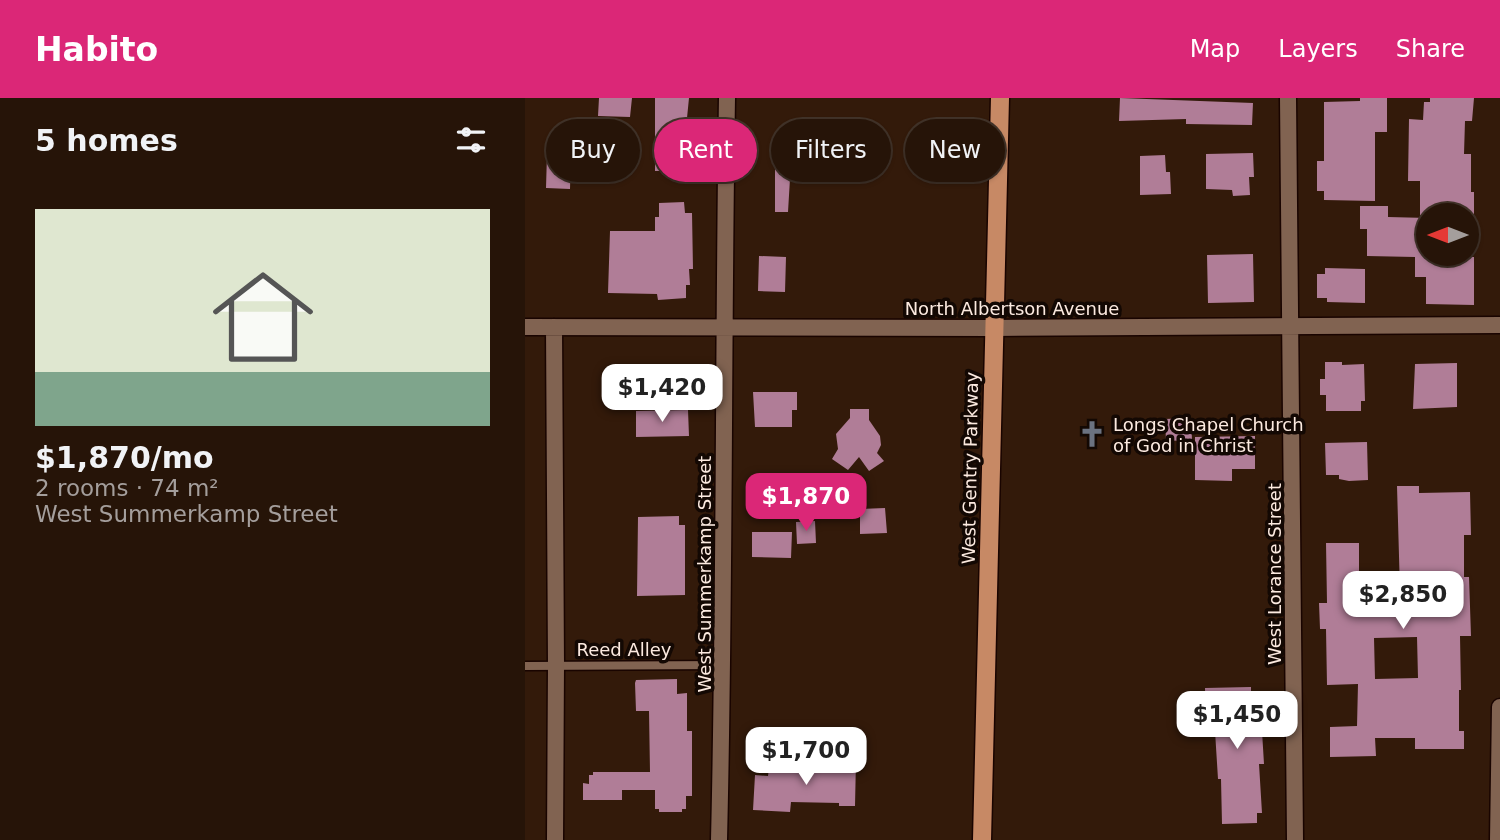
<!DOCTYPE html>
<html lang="en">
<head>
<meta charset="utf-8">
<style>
	:root { --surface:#261408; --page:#2e1d12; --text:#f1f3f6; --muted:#a49e9c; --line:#423329; --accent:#db2777 }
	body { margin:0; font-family:"DejaVu Sans",sans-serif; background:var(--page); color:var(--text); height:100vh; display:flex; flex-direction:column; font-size:26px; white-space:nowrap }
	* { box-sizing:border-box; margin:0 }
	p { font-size:23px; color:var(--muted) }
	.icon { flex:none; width:38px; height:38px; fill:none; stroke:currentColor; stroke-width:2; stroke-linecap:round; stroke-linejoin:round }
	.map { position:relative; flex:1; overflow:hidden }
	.sheet { display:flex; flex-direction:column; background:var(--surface); width:525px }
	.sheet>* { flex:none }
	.banner { position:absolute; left:21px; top:21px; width:665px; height:63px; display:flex; gap:14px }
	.needle { width:46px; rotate:270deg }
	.controls { position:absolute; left:891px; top:105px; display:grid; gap:14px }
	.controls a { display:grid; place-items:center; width:63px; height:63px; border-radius:50%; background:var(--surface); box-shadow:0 2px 5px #0004,0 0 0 2px var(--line); font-size:35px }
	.price { position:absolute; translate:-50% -60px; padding:0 16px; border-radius:14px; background:#fff; color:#222; font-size:23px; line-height:46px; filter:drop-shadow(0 2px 4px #0008) }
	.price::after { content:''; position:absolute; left:50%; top:42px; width:21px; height:16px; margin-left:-10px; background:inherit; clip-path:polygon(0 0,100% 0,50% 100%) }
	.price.active { background:var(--accent); color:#fff }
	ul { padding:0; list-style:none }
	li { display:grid; align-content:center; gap:14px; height:371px; padding:0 35px }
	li+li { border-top:2px solid var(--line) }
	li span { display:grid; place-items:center; height:217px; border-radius:0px; color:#555 }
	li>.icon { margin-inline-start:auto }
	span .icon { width:126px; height:126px; fill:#fffc; stroke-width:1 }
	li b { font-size:30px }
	h2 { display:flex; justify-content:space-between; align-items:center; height:84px; padding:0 35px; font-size:30px }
	.chip { padding:0 24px; border-radius:32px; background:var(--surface); box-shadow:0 2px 5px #0004,0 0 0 2px var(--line); font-size:24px; line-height:63px }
	.chip.active { background:var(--accent); color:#fff }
	header { display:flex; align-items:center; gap:42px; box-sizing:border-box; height:98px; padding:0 35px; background:var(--accent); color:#fff }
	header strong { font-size:33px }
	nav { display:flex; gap:38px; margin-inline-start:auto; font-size:24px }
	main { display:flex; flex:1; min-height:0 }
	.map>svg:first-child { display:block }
</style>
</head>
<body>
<header>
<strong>Habito</strong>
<nav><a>Map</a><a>Layers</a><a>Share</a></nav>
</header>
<main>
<section class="sheet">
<h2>5 homes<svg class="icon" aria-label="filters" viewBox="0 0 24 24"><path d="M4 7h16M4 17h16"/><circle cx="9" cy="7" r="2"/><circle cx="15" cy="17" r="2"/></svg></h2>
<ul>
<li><span style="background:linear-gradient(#dfe7d0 75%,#7fa58c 0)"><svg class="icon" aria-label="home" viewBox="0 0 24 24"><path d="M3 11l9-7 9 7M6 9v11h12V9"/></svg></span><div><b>$1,870/mo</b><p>2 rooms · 74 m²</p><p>West Summerkamp Street</p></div></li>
</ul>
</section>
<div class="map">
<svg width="975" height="742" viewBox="0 0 975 742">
	<rect width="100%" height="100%" fill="#331a0a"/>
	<path fill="#b07d97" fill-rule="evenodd" d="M74,0H107L105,19L73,18Z
		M130,0H164L162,20H156L155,59H150V73H130Z
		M595,0L728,5L727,27L661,26V21L594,23Z
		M835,0H862V34H850V103L799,102V93H792V63H799V4L835,3Z
		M905,0H949L947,23H940L939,56H946V94H949V117H895V83H883L884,21L898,22L899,4H905Z
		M728,55L729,79H724L725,97L708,98L707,92L681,91V56Z
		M22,56H46L45,91L21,90Z
		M640,57L641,74H645L646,96L615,97V58Z
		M250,64H266L263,114H250Z
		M159,104L160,115H167L168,171H164L165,187H161V200L133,202L132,196L83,195L85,133H130V119H134V105Z
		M835,108H863V119L903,120V159H949V207L901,206V179H890V159L842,158V131H835Z
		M728,156L729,204L683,205L682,157Z
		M234,158L261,159L260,194L233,193Z
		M800,170L840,171V205L802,204V200H792V176H800Z
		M800,264H817V267L839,266L840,303H836V313H801V297H795V281H800Z
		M932,265V309L888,311L890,266Z
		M228,294H272V312H267V329H230Z
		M325,311H344V322L355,338L356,347L352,355L359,363L344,373L334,359L323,372L307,361L313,351L311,336L325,320Z
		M163,312L164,338L111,339V313Z
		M666,320L667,342L641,343L640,321Z
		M730,338V371H707V383L670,382V339Z
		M842,344L843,382L824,383L814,381V377H801L800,345Z
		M872,388H894V395L945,394L946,437H939V479H944L946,538H935L936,592H934V633H939V651H890V640H850L851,658L805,659V629L832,628L833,586L802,587L801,531H795L794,505H802L801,445H834V506H872V493H875ZM892,539L893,580L850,581L849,540Z
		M360,410L362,435L335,436V411Z
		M154,418V427H160V497L112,498L113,419Z
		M290,423L291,445L272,446L271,424Z
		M227,434H267L266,460L227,459Z
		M152,581V596L162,595V633H167V698H161V711H157V714H134V711H130V692H97V702H58V685L64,686V677H68V674H125L124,613H111L110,585L111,582Z
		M726,589V601L735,600L739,666H734L737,715H732V725L697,726L696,681H693L690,633H681L680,590Z
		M300,661L331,662L330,708H314V705L266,704L265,714L228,712L230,677L243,678L244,670L266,671L265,675H300Z"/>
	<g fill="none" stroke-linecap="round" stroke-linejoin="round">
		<defs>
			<path id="lane" d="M0,568L198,567"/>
			<path id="street" d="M763,0L770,742
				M0,229L469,230L975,227
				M29,229L31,567L30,742
				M194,742C200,495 198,247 202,0
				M973,742L975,609"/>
			<path id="primary" d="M457,742L475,0"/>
		</defs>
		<use href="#lane" stroke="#190400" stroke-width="11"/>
		<use href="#street" stroke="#190400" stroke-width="19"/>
		<use href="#primary" stroke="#190400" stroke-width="21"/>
		<use href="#lane" stroke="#816351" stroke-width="8"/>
		<use href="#street" stroke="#816351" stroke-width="16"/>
		<use href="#primary" stroke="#c78965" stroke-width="18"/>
	</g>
	<defs>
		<symbol id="church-bare" viewBox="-9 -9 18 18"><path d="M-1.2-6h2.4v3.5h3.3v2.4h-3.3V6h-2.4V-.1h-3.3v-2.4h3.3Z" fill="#6b7280" stroke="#130803" stroke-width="2.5" paint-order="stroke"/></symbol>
	</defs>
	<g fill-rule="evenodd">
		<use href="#church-bare" x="548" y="317" width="38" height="38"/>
	</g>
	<g text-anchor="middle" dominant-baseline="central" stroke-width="7" stroke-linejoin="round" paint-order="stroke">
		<g font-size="18" fill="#fceae0" stroke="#130803">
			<text x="487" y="210">North Albertson Avenue</text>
			<text transform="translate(445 370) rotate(-89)">West Gentry Parkway</text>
			<text transform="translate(179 476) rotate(-90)">West Summerkamp Street</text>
			<text transform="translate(749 476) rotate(-90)">West Lorance Street</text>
			<text x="99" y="551">Reed Alley</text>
		</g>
		<g font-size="18" fill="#fceae0" stroke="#130803" text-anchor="start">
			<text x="588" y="326">Longs Chapel Church<tspan x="588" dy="21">of God in Christ</tspan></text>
		</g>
	</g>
</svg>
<div class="controls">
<a><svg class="needle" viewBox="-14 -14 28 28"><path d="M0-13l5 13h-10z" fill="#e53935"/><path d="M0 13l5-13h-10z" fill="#a49e9c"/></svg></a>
</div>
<b class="price" style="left:137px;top:326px">$1,420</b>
<b class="price active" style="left:281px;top:435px">$1,870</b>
<b class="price" style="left:878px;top:533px">$2,850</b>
<b class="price" style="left:712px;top:653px">$1,450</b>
<b class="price" style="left:281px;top:689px">$1,700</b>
<div class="banner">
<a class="chip">Buy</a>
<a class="chip active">Rent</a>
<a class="chip">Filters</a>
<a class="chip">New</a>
</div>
</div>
</main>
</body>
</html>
